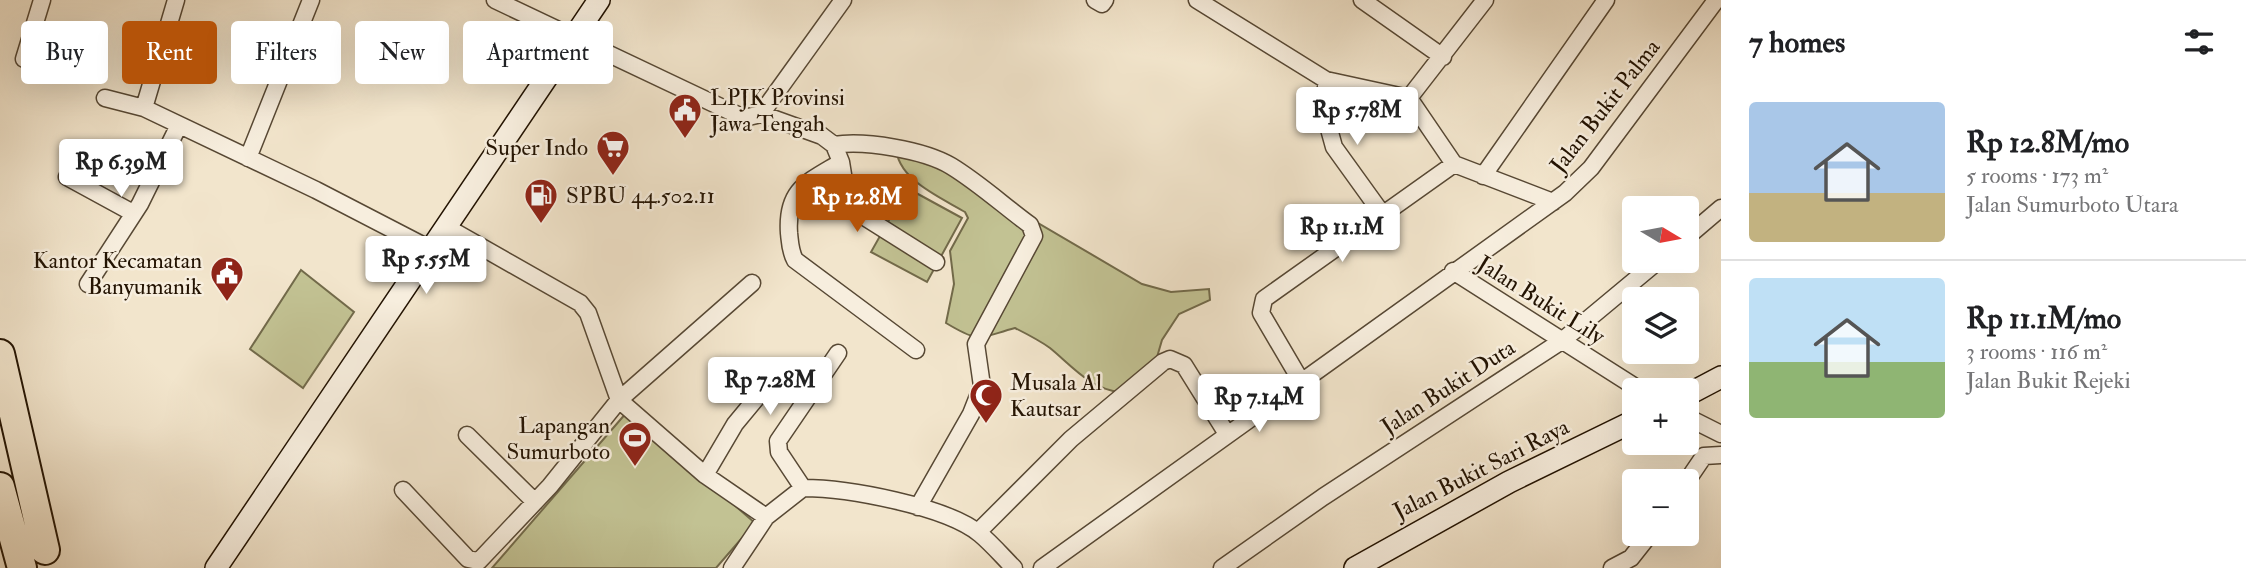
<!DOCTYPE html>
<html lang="en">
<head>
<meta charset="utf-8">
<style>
	:root { --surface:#fff; --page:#f2f2f2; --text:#202124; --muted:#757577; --line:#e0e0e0; --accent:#b45309 }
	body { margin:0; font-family:"IM FELL Double Pica",serif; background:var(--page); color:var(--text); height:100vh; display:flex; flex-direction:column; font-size:26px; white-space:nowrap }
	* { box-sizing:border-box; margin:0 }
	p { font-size:23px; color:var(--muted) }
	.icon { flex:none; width:38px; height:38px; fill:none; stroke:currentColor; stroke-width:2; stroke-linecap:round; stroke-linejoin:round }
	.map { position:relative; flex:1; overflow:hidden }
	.panel { display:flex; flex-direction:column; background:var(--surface); width:525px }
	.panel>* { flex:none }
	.banner { position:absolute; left:21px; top:21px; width:665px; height:63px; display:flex; gap:14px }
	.needle { width:46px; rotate:100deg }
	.controls { position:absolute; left:1622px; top:196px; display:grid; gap:14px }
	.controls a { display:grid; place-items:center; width:77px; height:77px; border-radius:7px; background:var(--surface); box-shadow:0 7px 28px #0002; font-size:35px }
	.price { position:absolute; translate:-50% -60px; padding:0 16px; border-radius:7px; background:#fff; color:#222; font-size:23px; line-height:46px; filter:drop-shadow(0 2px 4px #0008) }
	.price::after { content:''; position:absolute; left:50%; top:42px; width:21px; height:16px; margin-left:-10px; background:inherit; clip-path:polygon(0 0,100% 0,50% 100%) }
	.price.active { background:var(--accent); color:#fff }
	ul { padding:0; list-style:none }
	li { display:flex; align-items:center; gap:21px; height:175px; padding:0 28px }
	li+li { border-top:2px solid var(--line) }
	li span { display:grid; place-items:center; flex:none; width:196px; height:140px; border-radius:7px; color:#555 }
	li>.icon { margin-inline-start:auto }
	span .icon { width:84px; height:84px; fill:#fffc; stroke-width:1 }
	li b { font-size:30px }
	h2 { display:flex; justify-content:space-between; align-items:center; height:84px; padding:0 28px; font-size:30px }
	.tag { padding:0 24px; border-radius:7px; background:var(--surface); box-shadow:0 7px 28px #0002; font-size:24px; line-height:63px }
	.tag.active { background:var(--accent); color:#fff }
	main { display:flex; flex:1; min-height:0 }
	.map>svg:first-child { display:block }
</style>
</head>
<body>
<main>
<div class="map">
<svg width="1721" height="568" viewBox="0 0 1721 568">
	<rect width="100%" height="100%" fill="#f2e5cc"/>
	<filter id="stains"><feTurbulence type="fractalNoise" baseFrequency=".00286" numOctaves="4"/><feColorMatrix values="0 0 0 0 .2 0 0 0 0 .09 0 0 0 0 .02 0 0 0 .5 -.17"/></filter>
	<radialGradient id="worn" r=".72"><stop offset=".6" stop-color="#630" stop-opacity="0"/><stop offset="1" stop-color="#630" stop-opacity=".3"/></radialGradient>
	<path fill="#c2c293" stroke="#726a4a" stroke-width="2" d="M896,146L975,186L1142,284L1171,292L1209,289L1210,300L1179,314L1162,340L1155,364L1120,392C1090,389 1072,366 1050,348C1039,340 1027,334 1015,328C978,338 981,344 946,323L954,284L950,251L968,218L965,212C940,197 896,179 896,146Z
		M907,188L962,218L927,282L871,252Z
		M301,270L354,312L303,388L250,349Z
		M627,412L755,523L716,568H492Z"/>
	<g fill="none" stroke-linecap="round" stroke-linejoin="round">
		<defs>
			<path id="street" d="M176,0L144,108L316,190L432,250
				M495,0L744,118L761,114L843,0
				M1095,0L1102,4L1105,0
				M1197,0L1326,80L1409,98
				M1362,0L1443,57
				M24,59L42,0
				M1326,80V118L1334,147L1383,215
				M105,98L144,108
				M1409,98L1454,164L1553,202
				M1409,98L1485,0
				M761,114L822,136L834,145L841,162C808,182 786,189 789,233C790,242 790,251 795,260L916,350
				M834,145C865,140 924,150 951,166C979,183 1004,206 1030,225L1034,236L976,344L982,386L971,414L918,507
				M248,158L311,0
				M841,162L846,193L855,211L936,262
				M1483,176L1606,0
				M67,177L133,213
				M448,228L580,303L588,313L619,400L705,475L766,517L803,488C847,488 946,506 980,534C992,544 1003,557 1014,568
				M1687,237L1721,208
				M1453,271L1640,390
				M88,284L140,204L178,127
				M1301,381L1261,313L1264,299L1454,164
				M1687,417L1721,434
				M467,435L535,502
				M705,475L735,424L759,395
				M1687,481L1704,456L1721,455
				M803,488L779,452L778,441L838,353
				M403,490L468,559L479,561L550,486L619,400L752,283
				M978,532L1071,439L1163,362L1170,359L1184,365L1227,434
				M732,568L766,517
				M1042,568L1565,193L1591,168L1714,3
				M1222,568L1323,497L1563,340L1658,261
				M1612,568L1631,558L1650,534"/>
			<path id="secondary" d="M1687,395L1721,377
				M216,568L599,0
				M1355,568L1509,482L1634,421"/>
			<path id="highway" d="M0,354L45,550
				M0,487L22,568"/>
		</defs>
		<use href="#street" stroke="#574834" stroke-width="19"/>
		<use href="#secondary" stroke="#231302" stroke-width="24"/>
		<use href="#highway" stroke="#231302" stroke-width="32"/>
		<use href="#street" stroke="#f7eede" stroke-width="16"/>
		<use href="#secondary" stroke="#f7eede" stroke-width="21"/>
		<use href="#highway" stroke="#f2e5cc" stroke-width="28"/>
	</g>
	<defs>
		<symbol id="civic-pin" viewBox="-11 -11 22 30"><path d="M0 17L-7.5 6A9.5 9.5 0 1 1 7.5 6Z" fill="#8f2418" stroke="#f7eede"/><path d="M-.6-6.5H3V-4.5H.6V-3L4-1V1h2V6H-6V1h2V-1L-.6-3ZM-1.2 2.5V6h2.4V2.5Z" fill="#fff"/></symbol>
		<symbol id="supermarket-pin" viewBox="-11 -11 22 30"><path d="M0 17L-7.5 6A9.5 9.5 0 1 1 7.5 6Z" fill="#8f2418" stroke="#f7eede"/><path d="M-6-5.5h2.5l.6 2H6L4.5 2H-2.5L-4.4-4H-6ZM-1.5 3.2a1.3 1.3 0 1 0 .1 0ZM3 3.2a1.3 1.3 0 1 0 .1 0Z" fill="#fff"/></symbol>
		<symbol id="fuel-pin" viewBox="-11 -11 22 30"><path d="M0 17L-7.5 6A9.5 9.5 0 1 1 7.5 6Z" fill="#8f2418" stroke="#f7eede"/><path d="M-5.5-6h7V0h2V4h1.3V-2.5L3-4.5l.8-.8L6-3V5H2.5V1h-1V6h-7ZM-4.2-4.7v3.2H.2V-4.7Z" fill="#fff"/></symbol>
		<symbol id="mosque-pin" viewBox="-11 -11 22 30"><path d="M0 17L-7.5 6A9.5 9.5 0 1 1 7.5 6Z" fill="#8f2418" stroke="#f7eede"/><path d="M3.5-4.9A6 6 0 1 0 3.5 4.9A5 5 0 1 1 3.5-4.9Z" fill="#fff"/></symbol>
		<symbol id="stadium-pin" viewBox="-11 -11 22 30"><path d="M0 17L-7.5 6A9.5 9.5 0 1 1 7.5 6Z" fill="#8f2418" stroke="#f7eede"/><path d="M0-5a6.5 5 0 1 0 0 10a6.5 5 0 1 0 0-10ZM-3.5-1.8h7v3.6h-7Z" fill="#fff"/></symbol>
	</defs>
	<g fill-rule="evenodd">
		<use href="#civic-pin" x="666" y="91" width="38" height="52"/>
		<use href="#supermarket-pin" x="594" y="128" width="38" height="52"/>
		<use href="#fuel-pin" x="522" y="176" width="38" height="52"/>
		<use href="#civic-pin" x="208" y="254" width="38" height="52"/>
		<use href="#mosque-pin" x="967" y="376" width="38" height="52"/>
		<use href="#stadium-pin" x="616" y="419" width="38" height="52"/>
	</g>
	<g text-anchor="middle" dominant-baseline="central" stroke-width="5" stroke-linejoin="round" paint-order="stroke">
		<g font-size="23" fill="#231302" stroke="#f7eede" text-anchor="start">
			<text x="710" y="97">LPJK Provinsi<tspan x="710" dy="26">Jawa Tengah</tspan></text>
			<text x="588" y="147" text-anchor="end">Super Indo</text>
			<text x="566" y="195">SPBU 44.502.11</text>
			<text x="202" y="260" text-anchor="end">Kantor Kecamatan<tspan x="202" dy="26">Banyumanik</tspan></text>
			<text x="1010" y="382">Musala Al<tspan x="1010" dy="26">Kautsar</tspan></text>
			<text x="610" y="425" text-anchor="end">Lapangan<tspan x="610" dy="26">Sumurboto</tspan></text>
		</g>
		<g font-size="23" fill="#231302" stroke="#f7eede">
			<text transform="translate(1605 106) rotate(-52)">Jalan Bukit Palma</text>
			<text transform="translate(1541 300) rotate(32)">Jalan Bukit Lily</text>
			<text transform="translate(1448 387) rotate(-33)">Jalan Bukit Duta</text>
			<text transform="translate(1481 469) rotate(-27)">Jalan Bukit Sari Raya</text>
		</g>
	</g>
	<rect width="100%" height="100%" filter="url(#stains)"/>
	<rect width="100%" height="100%" fill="url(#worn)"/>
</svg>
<div class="controls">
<a><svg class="needle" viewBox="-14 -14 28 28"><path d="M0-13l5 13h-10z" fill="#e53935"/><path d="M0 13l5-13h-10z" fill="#757577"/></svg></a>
<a><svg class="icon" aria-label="layers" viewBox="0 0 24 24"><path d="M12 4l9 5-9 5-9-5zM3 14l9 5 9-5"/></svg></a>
<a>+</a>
<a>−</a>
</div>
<b class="price" style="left:1357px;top:147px">Rp 5.78M</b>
<b class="price" style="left:121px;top:199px">Rp 6.39M</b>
<b class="price active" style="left:857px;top:234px">Rp 12.8M</b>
<b class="price" style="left:1342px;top:264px">Rp 11.1M</b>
<b class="price" style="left:426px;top:296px">Rp 5.55M</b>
<b class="price" style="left:770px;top:417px">Rp 7.28M</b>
<b class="price" style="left:1259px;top:434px">Rp 7.14M</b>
<div class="banner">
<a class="tag">Buy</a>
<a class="tag active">Rent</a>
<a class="tag">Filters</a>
<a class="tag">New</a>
<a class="tag">Apartment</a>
</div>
</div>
<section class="panel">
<h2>7 homes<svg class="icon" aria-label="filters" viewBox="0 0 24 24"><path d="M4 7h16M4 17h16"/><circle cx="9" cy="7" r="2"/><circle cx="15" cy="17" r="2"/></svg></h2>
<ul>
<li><span style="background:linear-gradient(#a9c7e8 65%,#c2b280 0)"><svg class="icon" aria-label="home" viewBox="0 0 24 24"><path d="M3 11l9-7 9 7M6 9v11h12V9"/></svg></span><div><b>Rp 12.8M/mo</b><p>5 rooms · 173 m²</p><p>Jalan Sumurboto Utara</p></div></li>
<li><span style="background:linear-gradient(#bfe0f5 60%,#8fb573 0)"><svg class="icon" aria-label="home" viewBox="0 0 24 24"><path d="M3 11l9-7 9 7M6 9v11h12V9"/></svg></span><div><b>Rp 11.1M/mo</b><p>3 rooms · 116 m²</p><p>Jalan Bukit Rejeki</p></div></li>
</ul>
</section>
</main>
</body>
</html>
